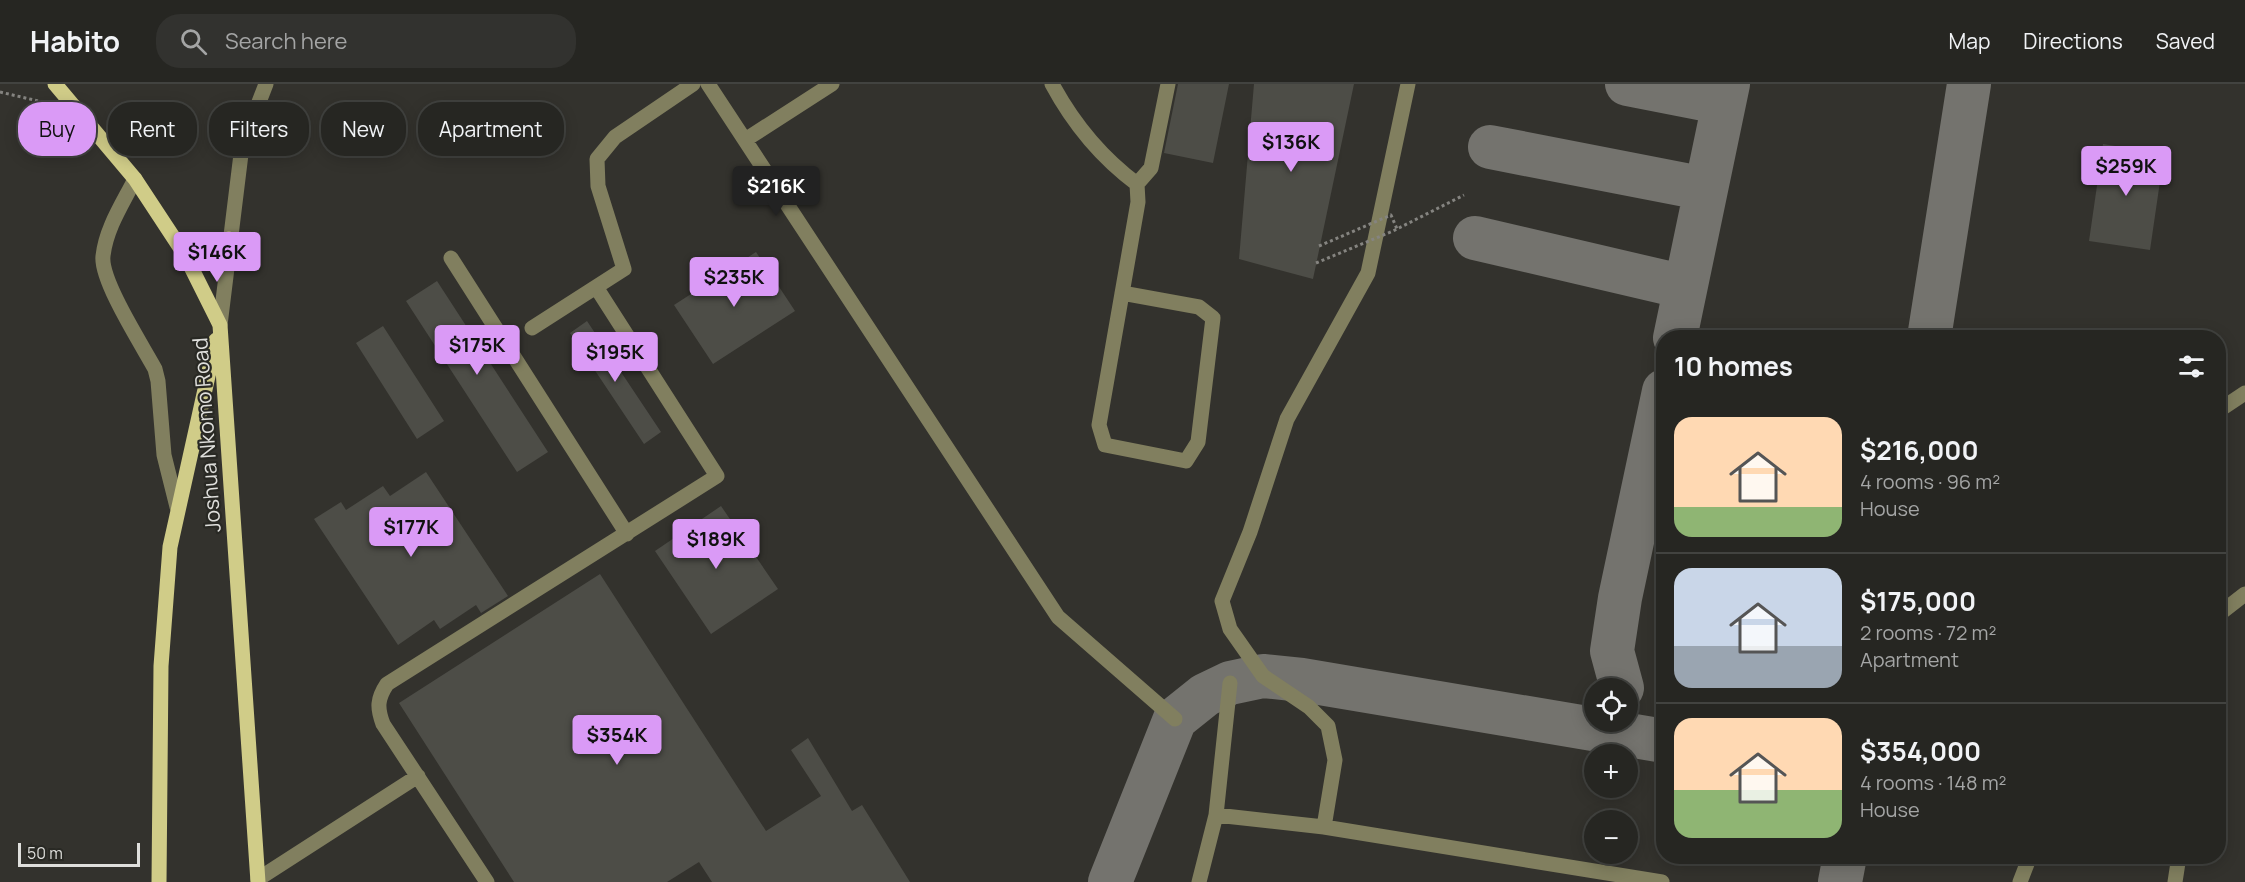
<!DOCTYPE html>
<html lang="en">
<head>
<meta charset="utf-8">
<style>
	:root { --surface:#262622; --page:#32322f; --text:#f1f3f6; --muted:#a4a5a5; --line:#424340; --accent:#da9af6 }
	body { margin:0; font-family:Manrope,sans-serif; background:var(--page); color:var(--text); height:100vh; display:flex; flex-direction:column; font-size:22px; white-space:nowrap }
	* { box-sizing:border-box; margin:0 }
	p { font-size:20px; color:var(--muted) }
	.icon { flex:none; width:33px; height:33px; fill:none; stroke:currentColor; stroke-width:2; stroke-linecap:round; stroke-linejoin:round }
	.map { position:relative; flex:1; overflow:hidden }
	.panel { position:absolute; left:1656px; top:246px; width:570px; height:534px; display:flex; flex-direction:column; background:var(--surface); border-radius:24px; box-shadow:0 3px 15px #0003,0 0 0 2px var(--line) }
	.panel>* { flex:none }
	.top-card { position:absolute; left:18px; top:18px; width:570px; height:54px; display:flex; gap:12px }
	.controls { position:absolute; left:1584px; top:594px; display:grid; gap:12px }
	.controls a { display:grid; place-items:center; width:54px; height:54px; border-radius:50%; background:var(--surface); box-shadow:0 3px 15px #0003,0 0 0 2px var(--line); font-size:30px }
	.scale { position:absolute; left:18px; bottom:15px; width:122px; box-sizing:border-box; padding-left:6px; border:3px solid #dfdfdc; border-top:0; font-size:16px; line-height:21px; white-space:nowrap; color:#dfdfdc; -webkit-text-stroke:4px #292924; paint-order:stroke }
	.price { position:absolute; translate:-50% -51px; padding:0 14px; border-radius:6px; background:var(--accent); color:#111; font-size:20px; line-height:39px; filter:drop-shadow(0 2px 3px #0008) }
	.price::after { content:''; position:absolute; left:50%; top:36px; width:18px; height:14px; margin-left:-9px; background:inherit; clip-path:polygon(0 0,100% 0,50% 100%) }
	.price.selected { background:#222; color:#fff }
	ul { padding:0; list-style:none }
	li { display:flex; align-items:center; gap:18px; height:150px; padding:0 18px }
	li+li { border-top:2px solid var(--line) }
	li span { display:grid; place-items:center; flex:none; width:168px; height:120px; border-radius:18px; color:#555 }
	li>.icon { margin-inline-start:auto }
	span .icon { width:72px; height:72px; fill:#fffc; stroke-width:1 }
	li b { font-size:26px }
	h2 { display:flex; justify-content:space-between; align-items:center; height:72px; padding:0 18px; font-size:26px }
	.chip { padding:0 21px; border-radius:24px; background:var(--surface); box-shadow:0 3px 15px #0003,0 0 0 2px var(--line); font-size:21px; line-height:54px }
	.chip.selected { background:var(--accent); color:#111 }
	header { display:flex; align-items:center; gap:36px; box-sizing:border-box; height:84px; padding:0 30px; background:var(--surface); border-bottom:2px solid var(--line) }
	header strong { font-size:28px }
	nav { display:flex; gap:33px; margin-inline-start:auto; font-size:21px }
	.search { width:420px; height:54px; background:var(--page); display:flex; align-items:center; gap:15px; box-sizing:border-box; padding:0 21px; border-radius:24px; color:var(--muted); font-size:22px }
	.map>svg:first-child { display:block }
</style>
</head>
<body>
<header>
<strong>Habito</strong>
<div class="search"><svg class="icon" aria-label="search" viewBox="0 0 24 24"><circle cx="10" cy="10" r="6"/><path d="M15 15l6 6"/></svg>Search here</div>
<nav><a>Map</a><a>Directions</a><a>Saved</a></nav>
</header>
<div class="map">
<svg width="2245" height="798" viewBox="0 0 2245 798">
	<rect width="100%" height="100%" fill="#33322d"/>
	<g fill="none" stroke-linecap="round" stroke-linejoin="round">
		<path stroke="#74736e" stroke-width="44" d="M1627,0L1724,19
			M1490,63L1706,105
			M1475,154L1685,203
			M1675,254L1728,0
			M1929,254L1969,0
			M1622,604L1612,567L1620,514L1664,307
			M1110,798L1175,635L1205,611L1230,599L1263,592L1302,596L1664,657
			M1840,798L1845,772"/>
	</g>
	<path fill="#4d4d47" d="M1178,0H1229L1213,79L1164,69Z
		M1254,0H1354L1313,195L1239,175Z
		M2103,60L2164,70L2150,166L2089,157Z
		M756,168L795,227L713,280L674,221Z
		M437,197L548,368L517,388L406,217Z
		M587,237L661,348L644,360L570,249Z
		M383,242L444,337L417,355L356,259Z
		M426,388L508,512L481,529L476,521L440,545L434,536L398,561L314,435L341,418L346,426L383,402L390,412Z
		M721,422L778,505L711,550L655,467Z
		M600,490L766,747L821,712L791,666L808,654L852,727L862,721L910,798H712L699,778L667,798H514L399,619Z"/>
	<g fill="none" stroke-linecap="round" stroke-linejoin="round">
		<path stroke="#858480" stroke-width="3" stroke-dasharray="3 3" stroke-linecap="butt" d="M0,8L51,20"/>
		<path stroke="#817f5f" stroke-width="15" d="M708,0L1058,533L1175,635
			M1052,0C1073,39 1102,74 1137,100L1138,118L1099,341L1105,361L1186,377L1198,358L1213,234L1199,223L1122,209
			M745,56L832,0
			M135,95C123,119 106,144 103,172C100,196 142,261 155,285L158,297L164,371L177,423
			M1137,100L1151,84L1168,0
			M451,174L627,450
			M220,241L242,62L266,0
			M532,244L624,185L598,102L597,75L615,53L693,0
			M2218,327L2245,309
			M2218,531L2245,510
			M1216,731L1324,743L1662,798
			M1324,743L1335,676L1328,642L1309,623L1263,592L1230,545L1222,517L1250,448L1287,335L1368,189L1408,0
			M258,795L418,692
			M487,798L383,640C377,624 377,615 387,600L717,392L596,203
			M1199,798L1216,731L1230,599
			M2020,798L2030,772
			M2175,798L2179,772"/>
		<path stroke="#d0cc88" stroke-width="15" d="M55,0L135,95L185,171L220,241L258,798
			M185,171L208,168L229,155
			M159,798L161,582L170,463L216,256"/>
		<path stroke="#858480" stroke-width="3" stroke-dasharray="3 3" stroke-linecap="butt" d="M1319,162L1391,131L1397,145
			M1316,179L1393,147L1464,111"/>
	</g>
	<g text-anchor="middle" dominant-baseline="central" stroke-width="4.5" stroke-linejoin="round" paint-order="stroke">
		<g font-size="21" fill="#dfdfdc" stroke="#292924">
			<text transform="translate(206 351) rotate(-94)">Joshua Nkomo Road</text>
		</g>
	</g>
</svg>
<div class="controls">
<a><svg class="icon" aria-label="locate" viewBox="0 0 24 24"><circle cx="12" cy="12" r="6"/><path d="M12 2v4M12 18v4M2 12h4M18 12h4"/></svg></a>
<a>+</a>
<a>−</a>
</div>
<div class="scale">50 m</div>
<b class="price" style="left:1291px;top:89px">$136K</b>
<b class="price" style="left:2126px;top:113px">$259K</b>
<b class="price selected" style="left:776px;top:133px">$216K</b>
<b class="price" style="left:217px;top:199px">$146K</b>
<b class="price" style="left:734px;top:224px">$235K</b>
<b class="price" style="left:477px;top:292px">$175K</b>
<b class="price" style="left:615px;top:299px">$195K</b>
<b class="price" style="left:411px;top:474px">$177K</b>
<b class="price" style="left:716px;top:486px">$189K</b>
<b class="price" style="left:617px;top:682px">$354K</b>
<div class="top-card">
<a class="chip selected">Buy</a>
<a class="chip">Rent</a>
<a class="chip">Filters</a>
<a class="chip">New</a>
<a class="chip">Apartment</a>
</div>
<section class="panel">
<h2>10 homes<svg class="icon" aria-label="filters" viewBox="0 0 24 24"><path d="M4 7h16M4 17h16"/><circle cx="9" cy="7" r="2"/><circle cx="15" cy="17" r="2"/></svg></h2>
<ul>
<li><span style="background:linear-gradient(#ffd9b3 75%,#8fb573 0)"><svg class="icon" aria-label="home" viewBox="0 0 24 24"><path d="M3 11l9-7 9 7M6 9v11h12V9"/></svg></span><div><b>$216,000</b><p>4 rooms · 96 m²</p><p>House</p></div></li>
<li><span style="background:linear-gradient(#c9d6e8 65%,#9aa5b1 0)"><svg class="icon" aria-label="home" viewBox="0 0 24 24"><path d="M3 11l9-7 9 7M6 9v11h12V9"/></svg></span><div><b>$175,000</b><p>2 rooms · 72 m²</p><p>Apartment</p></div></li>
<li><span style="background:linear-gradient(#ffd9b3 60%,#8fb573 0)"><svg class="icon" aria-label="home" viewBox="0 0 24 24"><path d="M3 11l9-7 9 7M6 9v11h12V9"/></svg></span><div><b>$354,000</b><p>4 rooms · 148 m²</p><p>House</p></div></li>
</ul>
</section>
</div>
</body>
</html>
